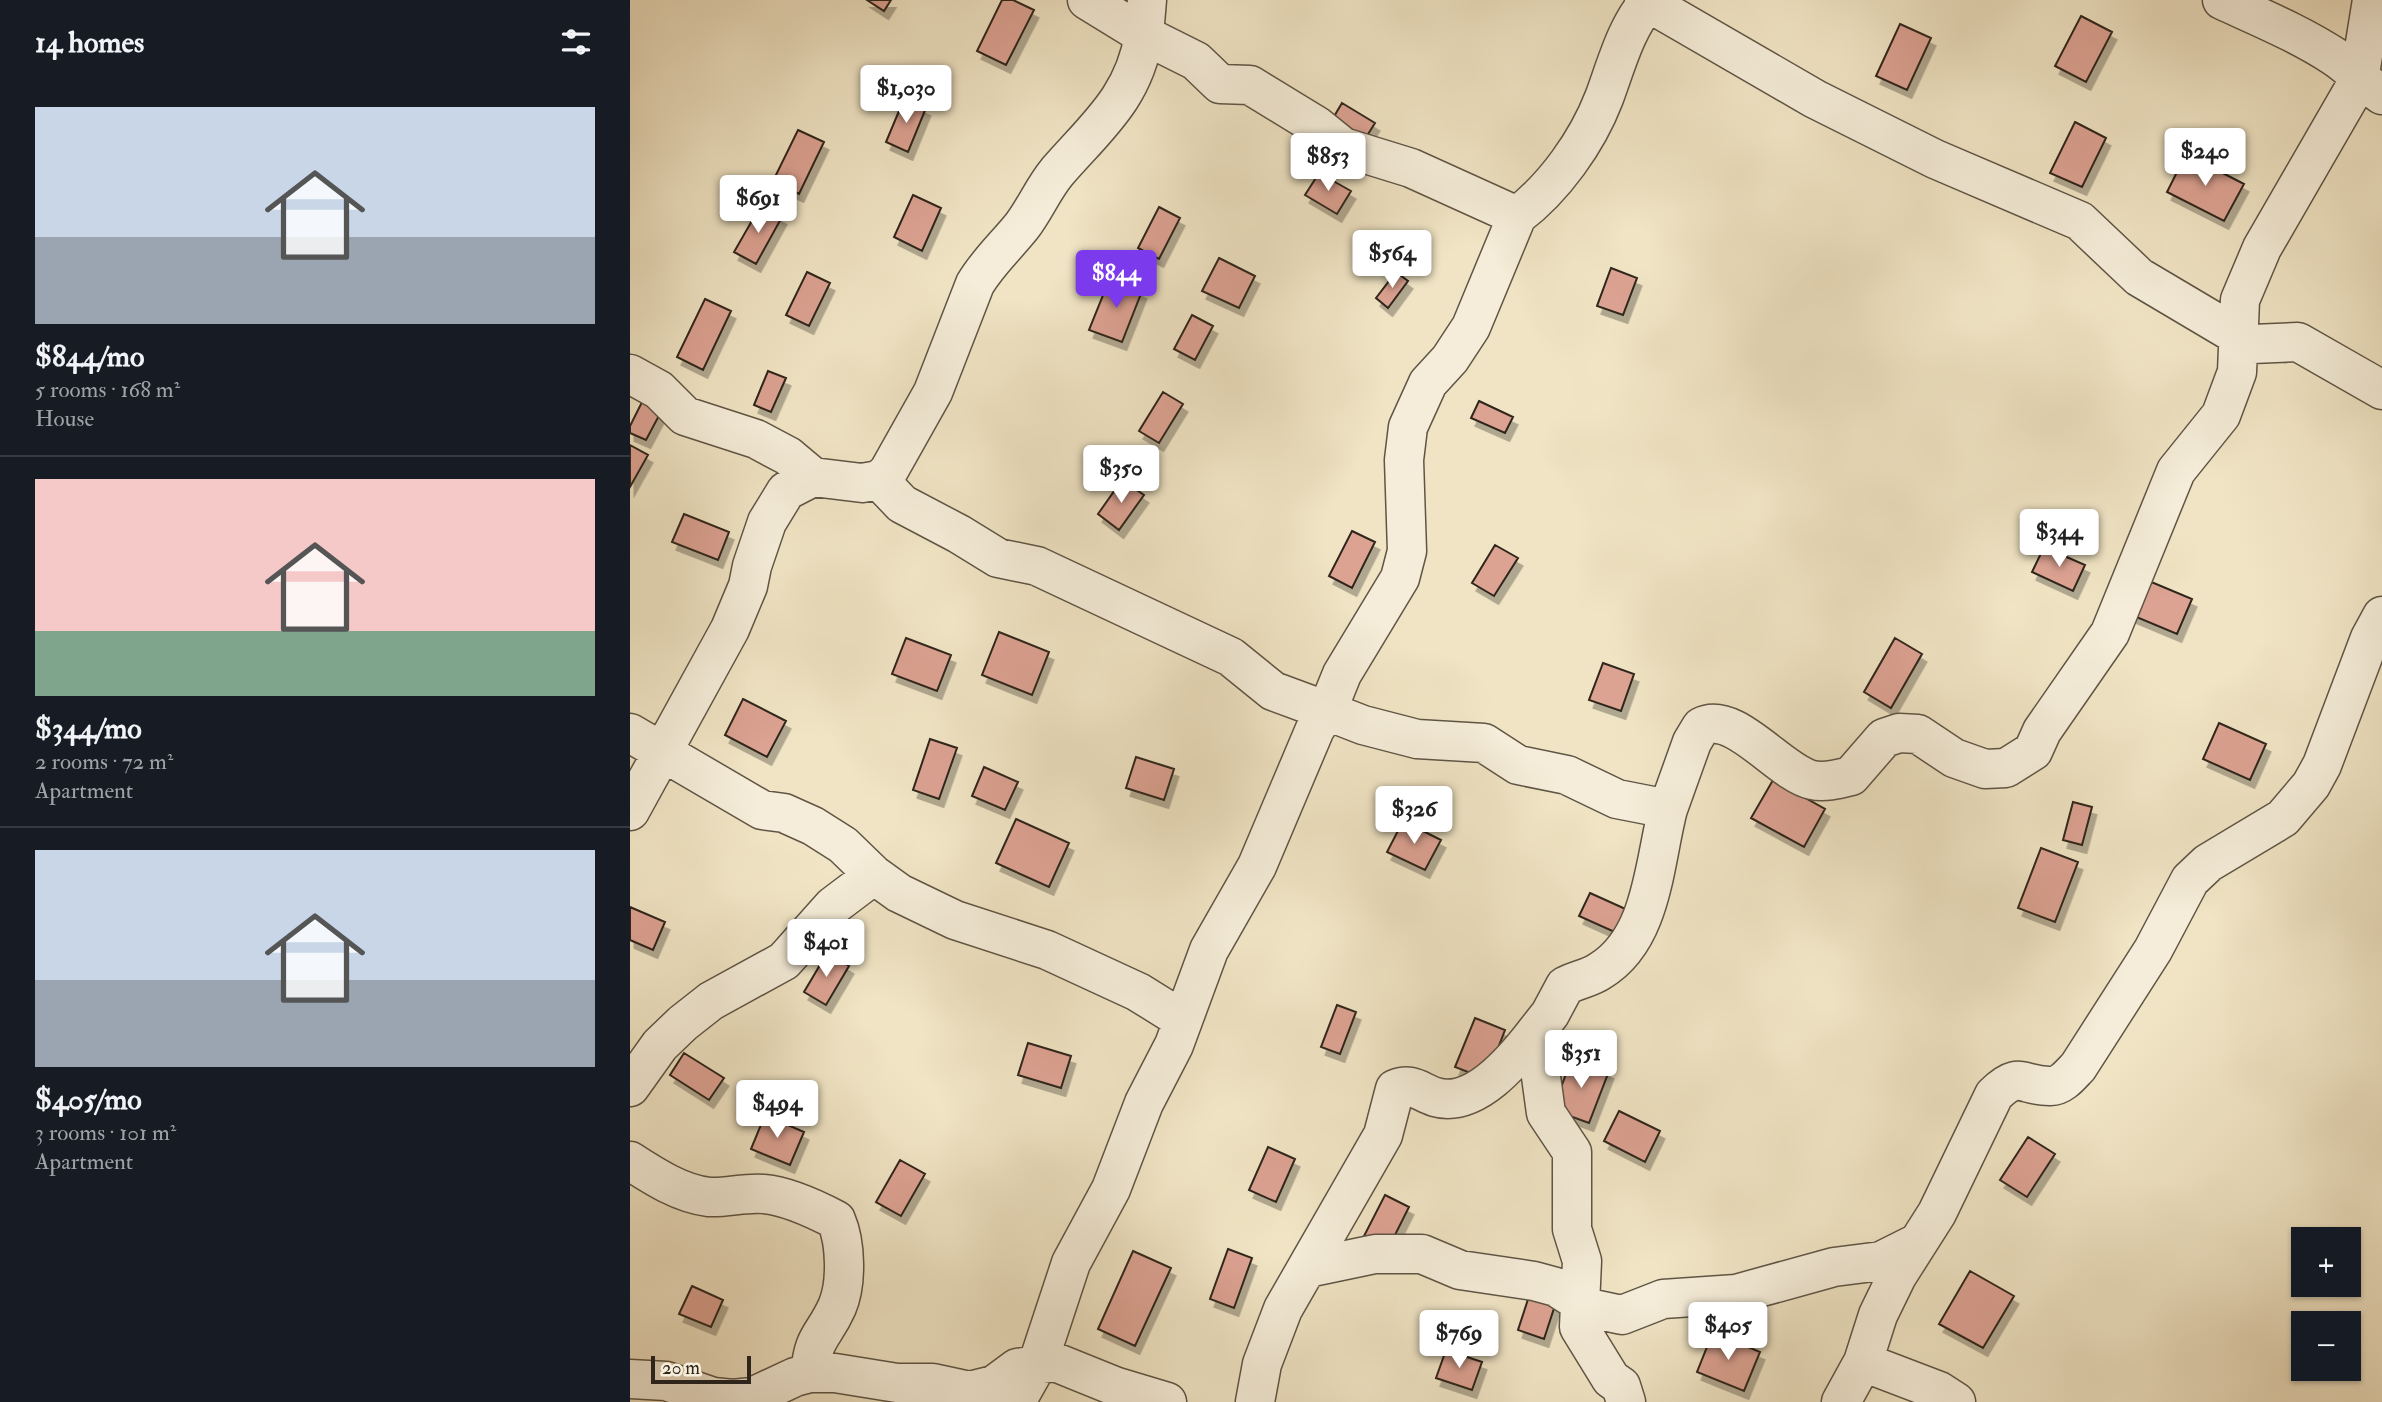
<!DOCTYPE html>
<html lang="en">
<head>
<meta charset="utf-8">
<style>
	:root { --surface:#171b24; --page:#20242c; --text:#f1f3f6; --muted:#9ea1a6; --line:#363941; --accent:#7c3aed }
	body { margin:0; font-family:"IM FELL Double Pica",serif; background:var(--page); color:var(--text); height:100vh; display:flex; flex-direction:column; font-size:26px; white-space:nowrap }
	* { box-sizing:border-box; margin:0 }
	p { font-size:23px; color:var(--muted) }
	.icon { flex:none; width:38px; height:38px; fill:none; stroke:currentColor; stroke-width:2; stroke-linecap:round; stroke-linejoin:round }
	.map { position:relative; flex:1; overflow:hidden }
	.side { display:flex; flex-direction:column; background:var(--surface); width:630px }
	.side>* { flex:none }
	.tools { position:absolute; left:1661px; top:1227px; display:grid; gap:14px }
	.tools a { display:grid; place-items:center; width:70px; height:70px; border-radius:0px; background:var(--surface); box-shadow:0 2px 5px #0004; font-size:35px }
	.scale { position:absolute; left:21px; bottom:18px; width:100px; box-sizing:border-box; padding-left:7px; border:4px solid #2f251b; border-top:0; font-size:19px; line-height:24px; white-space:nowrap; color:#2f251b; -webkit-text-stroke:5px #f5edd9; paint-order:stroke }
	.price { position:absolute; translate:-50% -60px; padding:0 16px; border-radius:7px; background:#fff; color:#222; font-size:23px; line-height:46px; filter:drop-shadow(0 2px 4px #0008) }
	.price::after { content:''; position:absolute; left:50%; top:42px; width:21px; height:16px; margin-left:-10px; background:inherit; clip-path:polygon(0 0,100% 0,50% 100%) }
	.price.active { background:var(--accent); color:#fff }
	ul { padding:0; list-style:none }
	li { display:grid; align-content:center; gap:14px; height:371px; padding:0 35px }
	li+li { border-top:2px solid var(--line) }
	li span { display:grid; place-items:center; height:217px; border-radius:0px; color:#555 }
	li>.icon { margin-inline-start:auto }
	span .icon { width:126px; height:126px; fill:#fffc; stroke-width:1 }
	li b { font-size:30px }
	h2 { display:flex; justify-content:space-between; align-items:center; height:84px; padding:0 35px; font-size:30px }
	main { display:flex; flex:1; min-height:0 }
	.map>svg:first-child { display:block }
</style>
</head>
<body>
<main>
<section class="side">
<h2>14 homes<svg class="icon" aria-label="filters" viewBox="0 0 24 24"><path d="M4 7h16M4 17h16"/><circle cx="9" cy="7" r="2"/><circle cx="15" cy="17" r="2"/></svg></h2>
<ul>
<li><span style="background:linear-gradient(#c9d6e8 60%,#9aa5b1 0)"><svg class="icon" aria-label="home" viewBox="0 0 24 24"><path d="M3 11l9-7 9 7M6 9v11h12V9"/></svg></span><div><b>$844/mo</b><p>5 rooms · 168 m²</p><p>House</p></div></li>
<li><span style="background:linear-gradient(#f6c9c9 70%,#7fa58c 0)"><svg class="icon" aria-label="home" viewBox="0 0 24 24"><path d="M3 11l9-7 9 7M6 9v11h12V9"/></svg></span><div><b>$344/mo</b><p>2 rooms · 72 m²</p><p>Apartment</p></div></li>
<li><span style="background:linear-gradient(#c9d6e8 60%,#9aa5b1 0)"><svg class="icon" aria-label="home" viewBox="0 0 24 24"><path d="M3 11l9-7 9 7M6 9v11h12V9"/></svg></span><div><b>$405/mo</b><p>3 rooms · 101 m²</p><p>Apartment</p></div></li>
</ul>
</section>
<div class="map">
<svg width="1752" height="1402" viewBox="0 0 1752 1402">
	<defs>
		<filter id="shadow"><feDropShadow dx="4.5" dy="8" stdDeviation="0" flood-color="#0004"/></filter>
	</defs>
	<rect width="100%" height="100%" fill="#f0e4c4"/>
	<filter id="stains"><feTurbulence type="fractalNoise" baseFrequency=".00286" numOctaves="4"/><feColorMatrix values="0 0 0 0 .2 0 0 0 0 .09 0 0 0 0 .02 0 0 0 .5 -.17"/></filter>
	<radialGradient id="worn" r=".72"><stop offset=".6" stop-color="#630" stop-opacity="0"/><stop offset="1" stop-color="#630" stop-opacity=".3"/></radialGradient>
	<path fill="#dca292" stroke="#2f251b" stroke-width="2" filter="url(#shadow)" d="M237,0H261L254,11Z
		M372,0H383L404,10L376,65L347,51Z
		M1451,16L1482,32L1456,82L1425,66Z
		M1270,24L1301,38L1277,90L1246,76Z
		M274,99L296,108L278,152L256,142Z
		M712,103L745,123L735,139L702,120Z
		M1445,122L1476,138L1452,187L1420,173Z
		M168,130L194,142L169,194L143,181Z
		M1556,154L1614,184L1594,221L1537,192Z
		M689,173L721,191L707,214L675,195Z
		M283,195L311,208L292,251L264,237Z
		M131,205L152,217L126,264L104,252Z
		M529,207L550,218L529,259L508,248Z
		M589,258L625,276L609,308L572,291Z
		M981,268L1007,278L993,315L967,306Z
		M177,272L200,283L179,326L156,315Z
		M766,272L778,281L758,308L746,298Z
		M480,278L512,291L492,342L459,330Z
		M75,299L101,311L73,370L47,357Z
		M562,315L583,326L565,360L544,349Z
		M138,371L156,378L141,412L124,405Z
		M533,392L553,404L529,443L509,431Z
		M13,400L32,410L16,440L0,433V426Z
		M849,401L883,417L875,433L841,418Z
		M0,445L18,455L0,487Z
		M492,480L514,495L489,530L468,514Z
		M54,514L99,532L88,560L42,542Z
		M722,531L745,542L722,588L699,576Z
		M865,545L888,558L864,596L842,583Z
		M1414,547L1455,565L1443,591L1402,572Z
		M1507,576L1562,599L1547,634L1492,611Z
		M369,632L419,652L402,695L352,675Z
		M276,638L321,655L307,691L262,674Z
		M1265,638L1292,654L1261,708L1234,692Z
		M973,663L1004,674L991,711L959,700Z
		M113,699L156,721L137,757L95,735Z
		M1589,723L1636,744L1620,780L1573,759Z
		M300,739L327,748L309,799L283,790Z
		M506,757L544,769L534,800L496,788Z
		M354,767L388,782L375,810L342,796Z
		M1143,780L1195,809L1174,847L1121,818Z
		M1443,802L1462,807L1452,845L1433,840Z
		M386,819L439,843L419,887L366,863Z
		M773,821L811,840L795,870L757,852Z
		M1411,848L1448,862L1425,922L1388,908Z
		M960,893L1000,911L989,934L949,916Z
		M0,907L35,922L23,950L0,940Z
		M197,953L219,966L196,1005L174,992Z
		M707,1005L726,1012L710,1054L691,1047Z
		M845,1018L875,1030L856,1079L825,1067Z
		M398,1043L441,1056L431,1088L388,1075Z
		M54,1053L94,1078L79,1100L40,1075Z
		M942,1057L979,1071L959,1123L923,1110Z
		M989,1111L1030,1131L1015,1162L974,1141Z
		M135,1115L174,1132L160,1165L121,1149Z
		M1398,1137L1425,1154L1397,1197L1370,1180Z
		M638,1147L665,1159L646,1202L619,1190Z
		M270,1160L295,1174L271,1216L246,1202Z
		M755,1195L779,1207L758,1249L734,1236Z
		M598,1249L622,1258L604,1308L580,1299Z
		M503,1251L541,1268L505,1346L468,1329Z
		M1340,1271L1384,1296L1353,1348L1309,1324Z
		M62,1286L93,1300L81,1327L49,1314Z
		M902,1287L928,1296L914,1339L888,1330Z
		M1083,1332L1130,1352L1114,1391L1067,1372Z
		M816,1350L852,1362L842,1390L806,1378Z"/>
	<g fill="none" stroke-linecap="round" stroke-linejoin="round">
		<defs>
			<path id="minor" d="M517,0L514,35L566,61L590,84L620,85L687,126L713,147L781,168L887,216C924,188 957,142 974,98C986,66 996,26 1020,0
				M1014,0L1185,99L1305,159L1450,221L1509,277L1622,344L1668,342L1752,390
				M1592,0C1631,18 1670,34 1705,57C1722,68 1735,84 1752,95
				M887,216L841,327L820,359L798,383L778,427L774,460L777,551L770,578L712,674L697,711L733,725L787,739L854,743L888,765L937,775L987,799L1038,809L1062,742L1071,727C1104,709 1150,773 1182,780C1195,783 1209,779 1221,776L1254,738L1269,733L1288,734L1324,758L1355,769L1376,768L1403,751L1412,731L1480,633L1546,471L1591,415L1607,372L1610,300L1632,248L1729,80L1742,0
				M0,374L29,390L55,416L126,439L158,456L183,477
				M249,480L272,504L329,534L368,558L407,566L601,657L643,691L697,711L685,729L627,866L579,950L544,1045L514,1103L481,1189L441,1263L408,1363L386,1402
				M0,733L132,810L154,813L183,826L213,845L244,875L269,893L325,920L417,950L508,992L553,1020
				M0,811L100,629L118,586L122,566L137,522L156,491L183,477L232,483L249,480L258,472L303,392L345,284C358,262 376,246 392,226C405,209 413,189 427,172C466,127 504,98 514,35L457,0
				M0,1087L30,1045L53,1023L81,1001L154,961L203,906L244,875
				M0,1161C23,1176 51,1194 79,1197C97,1198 116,1192 134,1194C157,1196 185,1209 206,1220C216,1243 217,1284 207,1307C193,1338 184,1334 180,1373
				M678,1268L745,1254H792L830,1270L904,1281L926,1287L959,1308L992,1315L1033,1299L1106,1294L1204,1267L1251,1261L1285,1244
				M1233,1362L1309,1391L1326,1402
				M0,1379L36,1381L83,1397L103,1399L122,1397L165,1377L180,1373H205L267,1383H303L340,1391L364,1385L387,1368L425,1362L487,1387L537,1402
				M625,1402L632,1364L653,1309L753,1135L765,1089C782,1082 790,1092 805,1097C845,1109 885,1059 905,1033
				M996,1402L991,1386L981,1379L949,1327L952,1261L942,1229V1152L916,1113L905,1033L920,1014L935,986C946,980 960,978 970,971C1023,939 1024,862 1038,809
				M1211,1402L1233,1362L1248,1315L1267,1276L1307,1213L1364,1095C1390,1069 1392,1087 1421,1086C1432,1086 1441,1074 1448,1067L1523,950L1560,880L1578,863L1653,818L1681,785L1692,765L1740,638L1752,616"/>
		</defs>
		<use href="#minor" stroke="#5f5545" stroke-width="41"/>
		<use href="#minor" stroke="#f5edd9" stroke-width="38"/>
	</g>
	<rect width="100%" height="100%" filter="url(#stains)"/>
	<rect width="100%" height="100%" fill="url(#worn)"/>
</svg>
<div class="tools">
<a>+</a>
<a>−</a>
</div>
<div class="scale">20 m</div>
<b class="price" style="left:276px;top:125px">$1,030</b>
<b class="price" style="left:1575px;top:188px">$240</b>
<b class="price" style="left:698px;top:193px">$853</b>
<b class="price" style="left:128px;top:235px">$691</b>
<b class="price" style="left:762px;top:290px">$564</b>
<b class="price active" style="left:486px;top:310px">$844</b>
<b class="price" style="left:491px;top:505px">$350</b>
<b class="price" style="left:1429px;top:569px">$344</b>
<b class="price" style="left:784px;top:846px">$326</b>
<b class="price" style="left:196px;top:979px">$401</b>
<b class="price" style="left:951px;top:1090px">$351</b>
<b class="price" style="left:147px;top:1140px">$494</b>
<b class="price" style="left:1098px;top:1362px">$405</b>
<b class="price" style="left:829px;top:1370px">$769</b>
</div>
</main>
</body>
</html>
